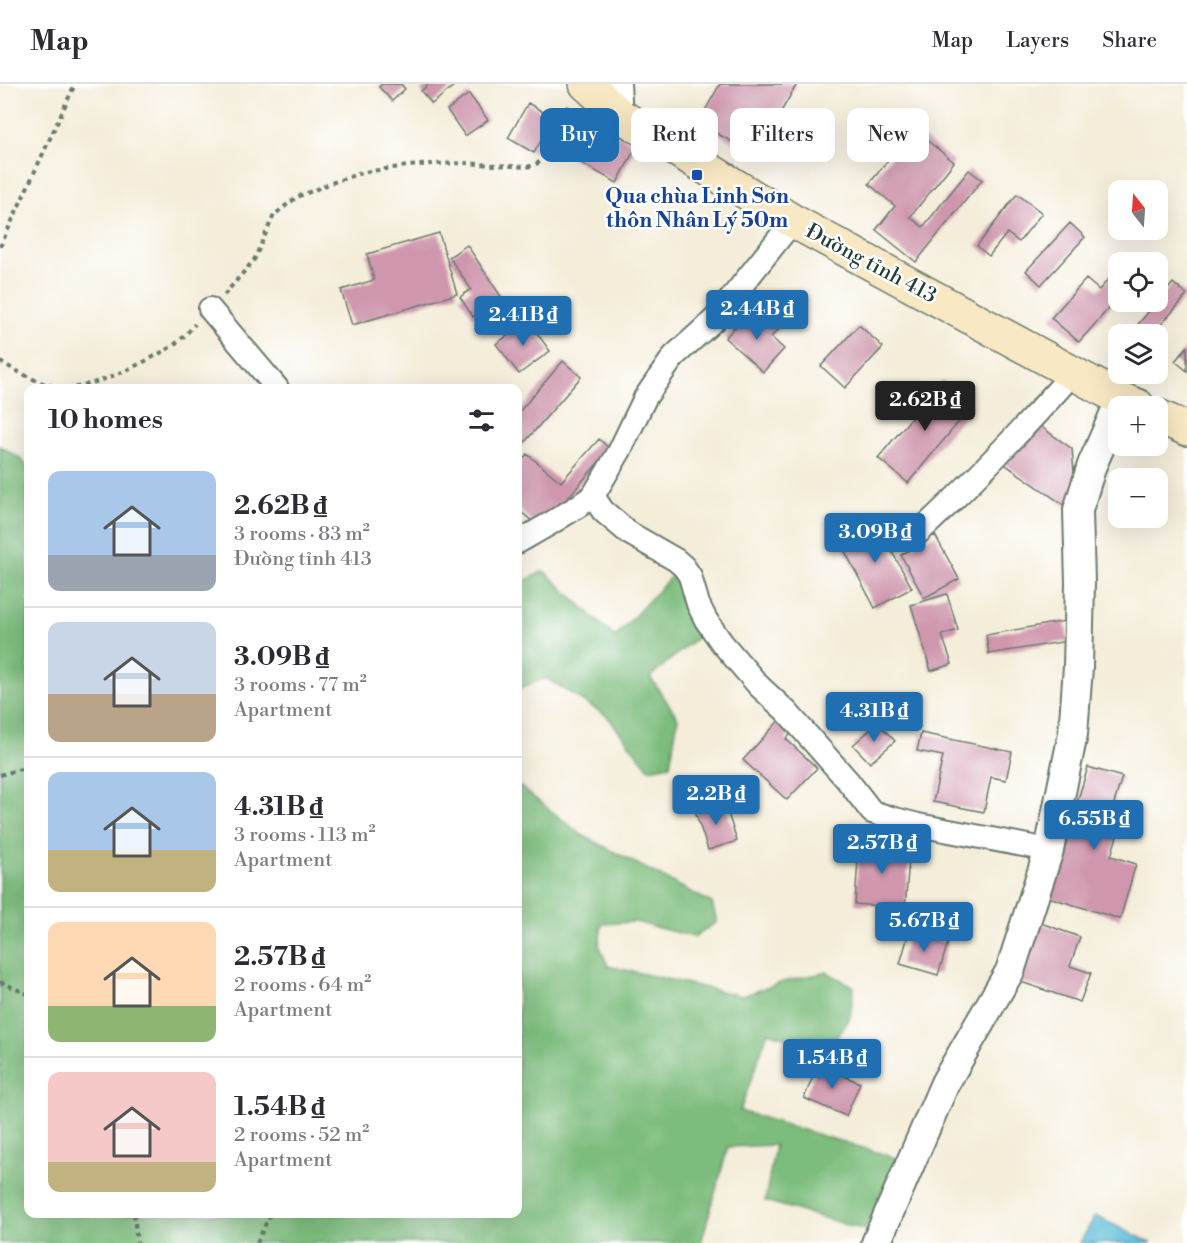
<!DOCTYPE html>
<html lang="en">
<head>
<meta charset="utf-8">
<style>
	:root { --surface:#fff; --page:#f7f7f7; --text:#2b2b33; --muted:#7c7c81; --line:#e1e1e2; --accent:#1f6fb2 }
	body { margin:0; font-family:"Libre Bodoni",serif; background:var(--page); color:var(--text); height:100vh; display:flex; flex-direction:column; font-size:22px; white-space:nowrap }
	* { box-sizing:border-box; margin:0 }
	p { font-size:20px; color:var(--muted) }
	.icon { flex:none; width:33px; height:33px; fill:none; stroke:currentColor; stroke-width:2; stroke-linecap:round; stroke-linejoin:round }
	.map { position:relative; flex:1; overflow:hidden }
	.side { position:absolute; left:24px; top:300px; width:498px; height:834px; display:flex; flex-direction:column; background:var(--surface); border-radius:12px; box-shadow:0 6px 24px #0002 }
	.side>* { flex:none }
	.hud { position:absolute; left:540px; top:24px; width:556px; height:54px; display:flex; gap:12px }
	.needle { width:39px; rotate:343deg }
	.buttons { position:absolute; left:1108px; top:96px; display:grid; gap:12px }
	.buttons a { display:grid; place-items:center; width:60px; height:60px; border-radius:12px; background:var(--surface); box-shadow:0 6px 24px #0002; font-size:30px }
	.price { position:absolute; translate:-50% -51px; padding:0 14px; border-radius:6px; background:var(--accent); color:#fff; font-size:20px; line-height:39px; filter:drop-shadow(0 2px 3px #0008) }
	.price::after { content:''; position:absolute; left:50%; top:36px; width:18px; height:14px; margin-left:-9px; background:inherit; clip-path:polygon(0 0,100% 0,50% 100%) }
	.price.active { background:#222; color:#fff }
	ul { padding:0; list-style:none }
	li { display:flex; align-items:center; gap:18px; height:150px; padding:0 24px }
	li+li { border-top:2px solid var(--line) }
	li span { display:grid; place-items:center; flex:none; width:168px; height:120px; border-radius:12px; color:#555 }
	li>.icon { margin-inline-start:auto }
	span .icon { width:72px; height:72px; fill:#fffc; stroke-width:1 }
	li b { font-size:26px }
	h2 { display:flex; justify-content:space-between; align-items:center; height:72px; padding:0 24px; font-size:26px }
	.pill { padding:0 21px; border-radius:12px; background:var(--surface); box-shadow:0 6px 24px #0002; font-size:21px; line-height:54px }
	.pill.active { background:var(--accent); color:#fff }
	header { display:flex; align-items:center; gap:36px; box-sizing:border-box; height:84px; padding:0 30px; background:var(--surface); border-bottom:2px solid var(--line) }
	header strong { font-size:28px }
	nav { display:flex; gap:33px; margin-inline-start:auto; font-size:21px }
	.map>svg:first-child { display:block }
</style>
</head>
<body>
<header>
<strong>Map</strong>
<nav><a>Map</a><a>Layers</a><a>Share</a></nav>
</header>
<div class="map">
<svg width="1187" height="1159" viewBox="0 0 1187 1159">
	<rect width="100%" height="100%" fill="#fff"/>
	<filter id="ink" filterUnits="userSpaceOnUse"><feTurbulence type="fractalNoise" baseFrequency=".0167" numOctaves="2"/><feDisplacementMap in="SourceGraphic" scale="12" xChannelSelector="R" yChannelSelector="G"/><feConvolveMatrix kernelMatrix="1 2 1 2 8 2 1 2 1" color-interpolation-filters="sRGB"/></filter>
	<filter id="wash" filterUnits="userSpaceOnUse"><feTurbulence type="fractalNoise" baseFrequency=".008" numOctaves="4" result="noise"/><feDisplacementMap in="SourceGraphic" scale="24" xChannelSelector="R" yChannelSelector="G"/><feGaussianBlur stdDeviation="1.35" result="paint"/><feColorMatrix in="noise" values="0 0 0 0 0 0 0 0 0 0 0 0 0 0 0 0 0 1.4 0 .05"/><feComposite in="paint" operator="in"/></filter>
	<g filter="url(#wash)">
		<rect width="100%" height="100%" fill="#f4edd9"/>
		<path fill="#7cbc7c" stroke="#4e7c58" stroke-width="1.5" d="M0,362L21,375L28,383V1130H518V701L582,751L712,819L717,838L694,853L635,838L602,840L599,860L608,882L742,912L786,897L827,888L854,903L850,934L828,967L768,948L740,1027L896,1074L865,1146L765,1117L775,1061L728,1063L701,1159H684L675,1157L674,1159H0Z
			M544,487L615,553L676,487L702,549L650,593L678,634L670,681L649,685L607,632L546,594L518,605V500Z"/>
		<path fill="#59bbd7" stroke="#3c7c86" stroke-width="1.5" d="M1095,1132L1152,1159H1080Z"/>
		<g id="blocks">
			<path fill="#cf96ad" d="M382,0H401L405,5L392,17L379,3Z
				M429,0H456L432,20L421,7Z
				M720,0H797L756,71L698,39Z
				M469,10L488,36L465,52L447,26Z
				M528,19L553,34L534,69L508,54Z
				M574,27L637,61L617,99L554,64Z
				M913,45L954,78L910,133L923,143L969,86L982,96L916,178L876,146L895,122L869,100Z
				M1017,110L1042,129L1019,158L1007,149L989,172L977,162Z
				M1070,139L1085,153L1041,201L1026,187Z
				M439,149L457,210L352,241L341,206L374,196L367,170Z
				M467,161L502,214L473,233L460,213L471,205L449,173Z
				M1119,183V213L1079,258L1051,234L1086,195L1099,206Z
				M1173,199L1187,211L1153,250H1140L1134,245Z
				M746,231L759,242L769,231L781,243L771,253L784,265L763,288L725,254Z
				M528,237L550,267L519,290L496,260Z
				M859,241L883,263L845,304L821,282Z
				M1187,263V287L1175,277Z
				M563,277L581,293L518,366V329Z
				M942,297L972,322L908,399L878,374Z
				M1033,337L1072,365L1076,413L1068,424L1003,379Z
				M599,355L610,365L554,430L534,439L518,425V381L527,370L561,398Z
				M875,437L912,504L875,524L839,456Z
				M935,451L959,495L924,514L901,471Z
				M947,510L958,546L942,551L952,580L931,587L911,521Z
				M1065,537L1068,557L989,570L986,551Z
				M783,632L796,644L786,655L817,684L787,716L743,676Z
				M878,639L895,657L870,679L853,661Z
				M921,649L1012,668L1006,696L991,693L984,728L933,718L943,672L917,667Z
				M1088,683L1122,693L1112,726L1124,729L1111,772L1136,780L1120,835L1048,813Z
				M724,717L737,757L708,766L695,727Z
				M859,759L910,763L905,824L855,820Z
				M1038,838L1080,853L1070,882L1091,889L1080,918L1018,897Z
				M909,848L948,859L938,891L900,880Z
				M818,981L860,999L846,1032L804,1014Z"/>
		</g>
	</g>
	<g filter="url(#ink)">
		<use href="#blocks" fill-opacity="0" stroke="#6a7b6e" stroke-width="1.5"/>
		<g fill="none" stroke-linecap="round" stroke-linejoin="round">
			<defs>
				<path id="minor" d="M619,0L621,32
					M210,225L277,304
					M593,412L603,427L629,449L676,476L684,483L690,492L698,520L706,536L722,559L759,602L787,628L848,697L872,728L891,734L918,741L1049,766
					M919,448C974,398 1024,344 1073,289
					M518,458L551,439L580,421L593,412L619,368L645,314L674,272L714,236L793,137"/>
				<path id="tertiary" d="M876,1159L945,999L1010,887L1049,766L1073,650L1078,583L1080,499L1078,426L1092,381L1121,315"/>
				<path id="secondary" d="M586,0L621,32L793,137L1121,315L1138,322
					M1158,332L1187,345"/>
			</defs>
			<use href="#minor" stroke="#6a7b6e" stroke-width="26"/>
			<use href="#tertiary" stroke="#6a7b6e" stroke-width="32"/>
			<use href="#secondary" stroke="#6a7b6e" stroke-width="36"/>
			<path stroke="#6a7b6e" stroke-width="4" stroke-dasharray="4.5 4.5" stroke-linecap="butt" d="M0,163L75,0
				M224,211L254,176L274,131L297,113L334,98L364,88L408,82L433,80L464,79L527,83L534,81L540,78L545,70L569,20
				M0,278C20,288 41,302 64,304C89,306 154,275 175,260C183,254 189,247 195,240
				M0,691L28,683
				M0,898L28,910
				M134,1130L137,1159
				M257,1159L270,1130"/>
			<use href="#minor" stroke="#fff" stroke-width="22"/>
			<use href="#tertiary" stroke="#fff" stroke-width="28"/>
			<use href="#secondary" stroke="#f8e8c3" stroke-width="33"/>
		</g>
	</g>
	<rect fill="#1a4fb4" stroke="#fff" stroke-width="2" x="691" y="85" width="12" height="12" rx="3"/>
	<g text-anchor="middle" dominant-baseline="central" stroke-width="5" stroke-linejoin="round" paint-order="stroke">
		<g font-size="21" font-weight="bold" fill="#164399" stroke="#fff">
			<text x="697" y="113">Qua chùa Linh Sơn<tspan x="697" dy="24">thôn Nhân Lý 50m</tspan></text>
		</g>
		<g font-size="21" fill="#1f3d34" stroke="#fff">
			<text transform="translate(871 180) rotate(28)">Đường tỉnh 413</text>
		</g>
	</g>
</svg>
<div class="buttons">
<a><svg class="needle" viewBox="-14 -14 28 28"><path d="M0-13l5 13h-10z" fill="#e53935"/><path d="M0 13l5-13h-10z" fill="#7c7c81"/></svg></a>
<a><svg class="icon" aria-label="locate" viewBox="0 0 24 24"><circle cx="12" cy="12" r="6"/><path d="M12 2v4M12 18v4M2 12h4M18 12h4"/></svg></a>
<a><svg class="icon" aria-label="layers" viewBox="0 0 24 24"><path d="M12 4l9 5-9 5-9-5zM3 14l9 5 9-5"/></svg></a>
<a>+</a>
<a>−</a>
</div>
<b class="price" style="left:757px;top:257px">2.44B ₫</b>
<b class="price" style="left:523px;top:263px">2.41B ₫</b>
<b class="price active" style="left:925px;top:348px">2.62B ₫</b>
<b class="price" style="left:875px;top:480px">3.09B ₫</b>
<b class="price" style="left:874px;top:659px">4.31B ₫</b>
<b class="price" style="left:716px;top:742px">2.2B ₫</b>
<b class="price" style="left:1094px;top:767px">6.55B ₫</b>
<b class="price" style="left:882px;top:791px">2.57B ₫</b>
<b class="price" style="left:924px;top:869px">5.67B ₫</b>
<b class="price" style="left:832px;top:1006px">1.54B ₫</b>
<div class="hud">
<a class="pill active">Buy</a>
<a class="pill">Rent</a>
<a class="pill">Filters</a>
<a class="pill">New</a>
</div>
<section class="side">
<h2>10 homes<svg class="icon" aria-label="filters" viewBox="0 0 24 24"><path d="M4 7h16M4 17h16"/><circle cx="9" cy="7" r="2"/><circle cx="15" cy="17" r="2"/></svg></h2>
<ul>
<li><span style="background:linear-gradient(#a9c7e8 70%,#9aa5b1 0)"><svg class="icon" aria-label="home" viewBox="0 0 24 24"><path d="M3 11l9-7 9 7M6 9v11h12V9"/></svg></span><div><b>2.62B ₫</b><p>3 rooms · 83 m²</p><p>Đường tỉnh 413</p></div></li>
<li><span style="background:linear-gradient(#c9d6e8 60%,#b9a48a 0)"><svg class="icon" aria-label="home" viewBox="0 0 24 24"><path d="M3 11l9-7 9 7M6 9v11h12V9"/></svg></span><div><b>3.09B ₫</b><p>3 rooms · 77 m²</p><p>Apartment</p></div></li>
<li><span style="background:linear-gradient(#a9c7e8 65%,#c2b280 0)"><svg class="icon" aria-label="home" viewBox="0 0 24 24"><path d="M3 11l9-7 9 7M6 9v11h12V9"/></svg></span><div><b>4.31B ₫</b><p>3 rooms · 113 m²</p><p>Apartment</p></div></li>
<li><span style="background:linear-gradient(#ffd9b3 70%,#8fb573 0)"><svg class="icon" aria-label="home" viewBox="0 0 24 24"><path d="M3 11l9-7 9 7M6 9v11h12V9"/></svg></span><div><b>2.57B ₫</b><p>2 rooms · 64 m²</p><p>Apartment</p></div></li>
<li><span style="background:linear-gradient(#f6c9c9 75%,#c2b280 0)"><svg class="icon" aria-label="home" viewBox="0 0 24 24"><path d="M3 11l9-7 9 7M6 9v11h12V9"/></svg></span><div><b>1.54B ₫</b><p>2 rooms · 52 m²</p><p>Apartment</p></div></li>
</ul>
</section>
</div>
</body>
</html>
